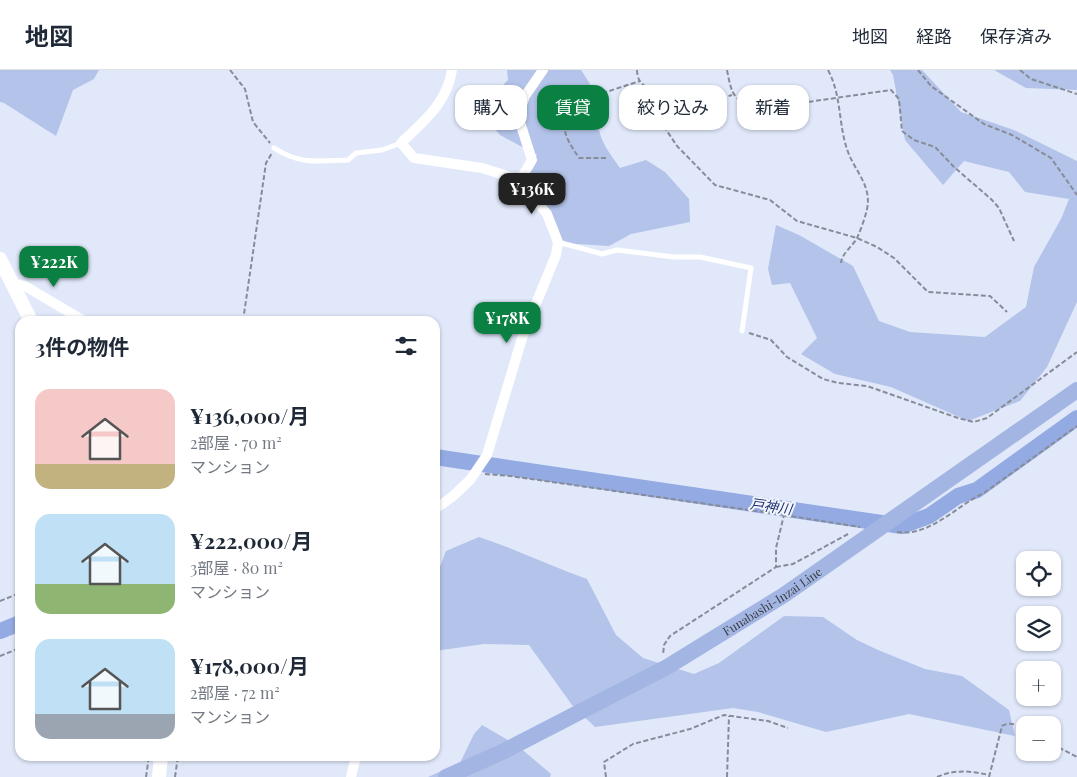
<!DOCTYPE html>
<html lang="ja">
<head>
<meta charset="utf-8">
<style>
	:root { --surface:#fff; --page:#f2f2f3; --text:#1f2937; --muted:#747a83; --line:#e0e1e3; --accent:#0b8043 }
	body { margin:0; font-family:"Playfair Display","Noto Sans JP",serif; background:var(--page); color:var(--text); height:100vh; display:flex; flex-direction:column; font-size:19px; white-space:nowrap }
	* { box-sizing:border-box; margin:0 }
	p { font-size:16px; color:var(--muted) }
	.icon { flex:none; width:28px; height:28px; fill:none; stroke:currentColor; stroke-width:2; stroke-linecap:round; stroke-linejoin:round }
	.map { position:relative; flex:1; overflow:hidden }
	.panel { position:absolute; left:15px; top:246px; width:425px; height:445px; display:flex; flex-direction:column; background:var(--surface); border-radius:15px; box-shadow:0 1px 4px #0004 }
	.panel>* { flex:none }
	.guide { position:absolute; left:455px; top:15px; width:475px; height:45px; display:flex; gap:10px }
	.tools { position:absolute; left:1016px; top:481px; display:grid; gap:10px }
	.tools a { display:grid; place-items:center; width:45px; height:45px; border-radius:10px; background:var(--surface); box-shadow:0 1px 4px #0004; font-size:25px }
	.price { position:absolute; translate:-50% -42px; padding:0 11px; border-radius:10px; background:var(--accent); color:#fff; font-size:16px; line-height:32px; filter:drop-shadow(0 1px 2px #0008) }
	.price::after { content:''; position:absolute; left:50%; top:30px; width:15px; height:11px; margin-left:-8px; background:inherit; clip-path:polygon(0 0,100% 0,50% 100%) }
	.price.active { background:#222; color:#fff }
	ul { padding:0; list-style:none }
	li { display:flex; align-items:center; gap:15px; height:125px; padding:0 20px }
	li span { display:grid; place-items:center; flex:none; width:140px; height:100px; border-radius:15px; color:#555 }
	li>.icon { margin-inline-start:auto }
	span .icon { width:60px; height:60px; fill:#fffc; stroke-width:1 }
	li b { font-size:21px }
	h2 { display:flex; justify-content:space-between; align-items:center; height:60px; padding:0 20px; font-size:21px }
	.pill { padding:0 18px; border-radius:15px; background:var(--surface); box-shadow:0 1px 4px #0004; font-size:18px; line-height:45px }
	.pill.active { background:var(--accent); color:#fff }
	header { display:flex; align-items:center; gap:30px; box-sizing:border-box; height:70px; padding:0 25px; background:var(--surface); border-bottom:1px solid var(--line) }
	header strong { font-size:24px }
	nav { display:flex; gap:28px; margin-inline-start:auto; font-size:18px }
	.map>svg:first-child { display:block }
</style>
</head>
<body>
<header>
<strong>地図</strong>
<nav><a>地図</a><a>経路</a><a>保存済み</a></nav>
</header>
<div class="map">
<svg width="1077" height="707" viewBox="0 0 1077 707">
	<rect width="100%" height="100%" fill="#e0e8fa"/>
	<path fill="#b3c3e9" d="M0,0H99L94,9L73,20L56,66L4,33L0,32Z
		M507,0H581L601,31C593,62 603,74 620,98L646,90L665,102L689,129L690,152L631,164L609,176L562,173L547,137L526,106L537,85L500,65L487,50L493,26L508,10Z
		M890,0H922L961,42L1014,60L1077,91V232L1047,297L1020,331L968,351L891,317L835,304L801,284L817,268L790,213L772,215L768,199L776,155L799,165L853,196L879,251L910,262L985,267L1026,237L1034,197L1061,149L1069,129L1025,122L1009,102L964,91L943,115L905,70L893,5Z
		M994,0H1077V20L1026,18Z
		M479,467C516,479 550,496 587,509L616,565L643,588L694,604L719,593L784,546L823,547L857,570L878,580L925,599L962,606L1009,640L1015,666L909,644L826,662L758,642L733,638L595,657L572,635L529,575L484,574L435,581V510L446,481Z
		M482,655L518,676L551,704L550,707H428L460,693L474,664Z"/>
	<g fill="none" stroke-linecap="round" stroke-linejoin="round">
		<path stroke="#93aae2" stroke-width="16" d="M435,387L902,456L929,446L958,426L977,420L1077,348
			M0,561L20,553"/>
		<path stroke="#878c98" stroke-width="2" stroke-dasharray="5 2.5" stroke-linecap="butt" d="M230,0L245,19L253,52L270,73
			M637,0C637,3 638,9 640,11C656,33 710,33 732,25
			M727,0C732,26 733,30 759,39L891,20L899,29L902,61L914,70L935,77L954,97L991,129L999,138L1014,171
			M828,0C842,26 838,55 848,82C855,101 872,116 867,139C865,148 861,159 857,168C852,177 842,183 841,193
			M918,0L931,16L984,54L1012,65L1051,88L1077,125
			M1020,0L1031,9L1077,24
			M652,21L659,49L677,76L715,115L770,130L797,151L857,168L877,177L894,188L928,222L990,226L1007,242
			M606,88H579C564,65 561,61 569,34L640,11
			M243,251L266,93L272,83
			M749,263L771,270L787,287L823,309L838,313L867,316L958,348L974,352L987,348L1077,282
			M485,404L510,406L784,445L776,478V497L670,566L664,575L663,585
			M784,445L860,457
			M897,462C930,467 956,436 984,423L1077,356
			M776,497L793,494L848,464
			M0,531L20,523
			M0,586L20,578
			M1052,674L1077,687
			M146,707L149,686
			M175,707L178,686
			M606,707L604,692L633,674L690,659L724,645L768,651L788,658
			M727,707L729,646
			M937,707C955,699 971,701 989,705
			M989,707L1002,656C1011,651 1017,655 1025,660"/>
		<path stroke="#fff" stroke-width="5" d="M274,78C300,95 319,91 348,90L356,83L382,80L401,73
			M558,172L602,184L617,180L674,187H700L751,198L742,261"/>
		<path stroke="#fff" stroke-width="10" d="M520,110L532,90L518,46L525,26L543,0
			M12,213L25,216L84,251
			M435,439L452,427L470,410L487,385L523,265L556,185L558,172L547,144L520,110L482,98L414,88L401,73C424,51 447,33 452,0
			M351,707L356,686"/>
		<path stroke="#fff" stroke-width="14" d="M0,189L31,251
			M159,707L161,686"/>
		<path stroke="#a3b5e2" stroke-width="16" id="s1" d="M446,707L502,682L667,597L784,525L1077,320"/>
	</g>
	<g text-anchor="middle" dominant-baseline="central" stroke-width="4" stroke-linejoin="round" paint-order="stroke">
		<g font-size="12" fill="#393c43" stroke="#f2f5fc">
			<text stroke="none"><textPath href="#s1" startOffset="371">Funabashi-Inzai Line</textPath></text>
		</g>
		<g font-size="14" font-style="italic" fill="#1e3274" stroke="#f2f5fc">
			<text transform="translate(771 436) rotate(8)">戸神川</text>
		</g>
	</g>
</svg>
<div class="tools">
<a><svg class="icon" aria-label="locate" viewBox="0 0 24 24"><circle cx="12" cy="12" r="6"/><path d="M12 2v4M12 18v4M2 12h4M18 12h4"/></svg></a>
<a><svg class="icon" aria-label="layers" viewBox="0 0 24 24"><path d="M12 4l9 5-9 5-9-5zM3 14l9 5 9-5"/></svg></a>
<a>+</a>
<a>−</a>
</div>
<b class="price active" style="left:532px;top:145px">¥136K</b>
<b class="price" style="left:54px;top:218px">¥222K</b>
<b class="price" style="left:507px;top:274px">¥178K</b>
<div class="guide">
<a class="pill">購入</a>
<a class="pill active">賃貸</a>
<a class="pill">絞り込み</a>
<a class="pill">新着</a>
</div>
<section class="panel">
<h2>3件の物件<svg class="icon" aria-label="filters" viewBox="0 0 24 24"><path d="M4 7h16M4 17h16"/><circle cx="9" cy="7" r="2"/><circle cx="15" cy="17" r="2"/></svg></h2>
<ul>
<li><span style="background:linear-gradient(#f6c9c9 75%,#c2b280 0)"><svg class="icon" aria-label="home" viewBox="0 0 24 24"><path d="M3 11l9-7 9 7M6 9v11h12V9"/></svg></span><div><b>¥136,000/月</b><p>2部屋 · 70 m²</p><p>マンション</p></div></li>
<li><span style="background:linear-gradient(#bfe0f5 70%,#8fb573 0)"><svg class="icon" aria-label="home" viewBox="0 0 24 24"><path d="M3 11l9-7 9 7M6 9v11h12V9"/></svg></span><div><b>¥222,000/月</b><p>3部屋 · 80 m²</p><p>マンション</p></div></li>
<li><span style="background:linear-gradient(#bfe0f5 75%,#9aa5b1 0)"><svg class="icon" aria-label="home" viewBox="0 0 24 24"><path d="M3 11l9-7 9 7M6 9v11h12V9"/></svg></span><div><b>¥178,000/月</b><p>2部屋 · 72 m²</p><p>マンション</p></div></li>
</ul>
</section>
</div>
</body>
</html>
